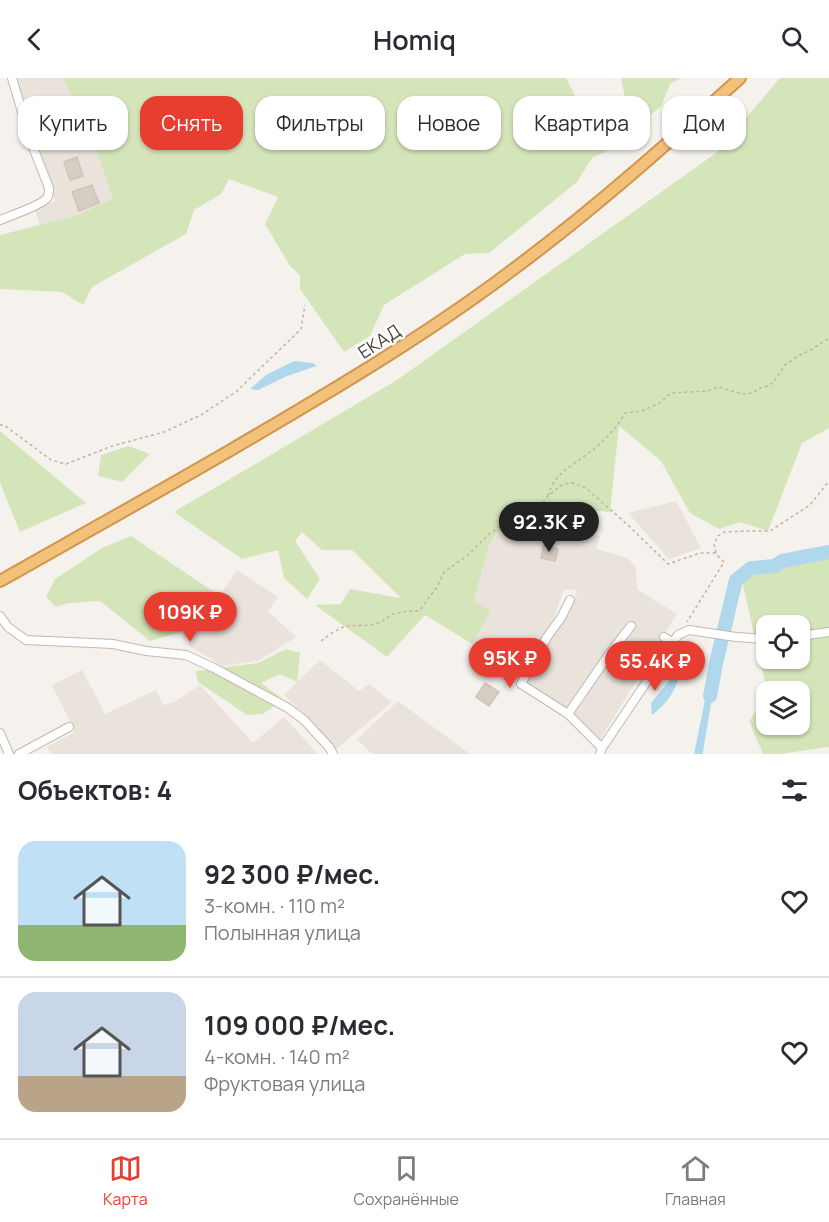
<!DOCTYPE html>
<html lang="ru">
<head>
<meta charset="utf-8">
<style>
	:root { --surface:#fff; --page:#f2f2f3; --text:#2b2b33; --muted:#7c7c81; --line:#e1e1e2; --accent:#e83d31 }
	body { margin:0; font-family:Manrope,sans-serif; background:var(--page); color:var(--text); height:100vh; display:flex; flex-direction:column; font-size:22px; white-space:nowrap }
	* { box-sizing:border-box; margin:0 }
	p { font-size:20px; color:var(--muted) }
	.icon { flex:none; width:33px; height:33px; fill:none; stroke:currentColor; stroke-width:2; stroke-linecap:round; stroke-linejoin:round }
	.map { position:relative; height:676px; overflow:hidden }
	.drawer { display:flex; flex-direction:column; background:var(--surface); flex:1 }
	.drawer>* { flex:none }
	.banner { position:absolute; left:18px; top:18px; width:794px; height:54px; display:flex; gap:12px }
	.buttons { position:absolute; left:756px; top:537px; display:grid; gap:12px }
	.buttons a { display:grid; place-items:center; width:54px; height:54px; border-radius:12px; background:var(--surface); box-shadow:0 2px 4px #0004; font-size:30px }
	.price { position:absolute; translate:-50% -51px; padding:0 14px; border-radius:21px; background:var(--accent); color:#fff; font-size:20px; line-height:39px; filter:drop-shadow(0 2px 3px #0008) }
	.price::after { content:''; position:absolute; left:50%; top:36px; width:18px; height:14px; margin-left:-9px; background:inherit; clip-path:polygon(0 0,100% 0,50% 100%) }
	.price.active { background:#222; color:#fff }
	ul { padding:0; list-style:none }
	li { display:flex; align-items:center; gap:18px; height:150px; padding:0 18px }
	li+li { border-top:2px solid var(--line) }
	li span { display:grid; place-items:center; flex:none; width:168px; height:120px; border-radius:18px; color:#555 }
	li>.icon { margin-inline-start:auto }
	span .icon { width:72px; height:72px; fill:#fffc; stroke-width:1 }
	li b { font-size:26px }
	h2 { display:flex; justify-content:space-between; align-items:center; height:72px; padding:0 18px; font-size:26px }
	.pill { padding:0 21px; border-radius:18px; background:var(--surface); box-shadow:0 2px 4px #0004; font-size:21px; line-height:54px }
	.pill.active { background:var(--accent); color:#fff }
	header { display:flex; justify-content:space-between; align-items:center; height:78px; padding:0 18px; background:var(--surface); font-size:27px; font-weight:600 }
	.tabs { display:flex; justify-content:space-around; align-items:center; height:84px; border-top:2px solid var(--line); background:var(--surface); font-size:16px; color:var(--muted) }
	.tabs a { display:grid; justify-items:center; gap:3px }
	.tabs .active { color:var(--accent) }
	.map>svg:first-child { display:block }
</style>
</head>
<body>
<header><svg class="icon" aria-label="back" viewBox="0 0 24 24"><path d="M15 5l-7 7 7 7"/></svg>Homiq<svg class="icon" aria-label="search" viewBox="0 0 24 24"><circle cx="10" cy="10" r="6"/><path d="M15 15l6 6"/></svg></header>
<div class="map">
<svg width="829" height="676" viewBox="0 0 829 676">
	<rect width="100%" height="100%" fill="#f5f2ed"/>
	<path fill="#e9e3db" d="M15,0H74L116,124L43,156L35,132L55,123L23,20Z
		M676,423L701,470L669,481L628,435Z
		M553,429L580,431L577,453L600,458L596,471L628,480L636,490L637,511L677,536L597,667L570,637L627,548L600,582L565,633L524,606L563,539L573,527L577,512L564,511L554,540L516,604L472,566L491,532L474,524L489,467L497,453L551,450Z
		M237,492L278,519L268,533L296,559L258,583L223,588L188,567Z
		M320,582L359,613L369,606L392,624L334,673L313,645L284,617Z
		M82,592L105,636L156,612L163,627L176,623L200,607L253,665L284,639L318,676H51L47,669L75,654L52,607Z
		M398,623L470,676H372L357,661Z"/>
	<path fill="#d5e5ba" fill-rule="evenodd" d="M63,0H566L576,20L596,39L631,36L625,20L621,0H681L670,6L661,29L629,51L620,67L592,80L577,104L489,175L465,176L384,227L370,258L344,274L300,211V197L290,188L265,146L278,119L229,101L221,116L194,132L186,156L92,209L83,227L62,214L0,211V157L78,137L113,121L95,67Z
		M780,0H829V350L802,365L768,453L740,444L719,451L690,435L661,383L619,348L610,434L554,429L551,450L497,454L489,467L474,523L491,532L472,566L425,537L387,579L315,527L341,526L350,511L401,520L352,472H322L302,454L295,463L320,501L307,521L284,500L278,472L242,481L174,434L397,302L716,75Z
		M0,353L86,425L20,454L0,405Z
		M129,368L150,376L122,404L98,398L101,377Z
		M131,458L214,514L201,548L150,563L100,523L69,525L56,529L46,519L55,501L102,470Z
		M829,475V669L780,676H763L749,643L766,619V646H800V614L767,613L741,499L810,479ZM766,548H800V580H766Z
		M286,571L300,575L297,604L280,596L261,605L284,622L263,636L247,637L198,604L196,593L258,585Z"/>
	<path fill="#afd8ec" d="M294,283L313,285L317,288L287,298L258,312L250,311L266,297Z
		M674,597L679,598C675,615 665,627 652,637L651,625Z
		M709,602H715L703,674L702,676H694Z"/>
	<g fill="none" stroke-linecap="round" stroke-linejoin="round">
		<path stroke="#afd8ec" stroke-width="14" d="M710,618L717,581L736,502L751,490L775,488L782,483L829,474"/>
	</g>
	<path fill="#d6cdc3" stroke="#d0c4b7" stroke-width="1.5" d="M77,79L83,98L70,102L64,84Z
		M92,107L99,125L79,133L72,114Z
		M544,467L558,471L555,483L541,480Z
		M485,605L499,614L489,628L476,619Z"/>
	<g fill="none" stroke-linecap="round" stroke-linejoin="round">
		<defs>
			<path id="minor" d="M0,142C10,138 42,127 47,120C49,117 49,114 49,110L31,64L12,0
				M570,522L561,540L547,559L521,606L568,636L602,670
				M0,538L8,549L26,562L113,566L146,573L186,577L214,590L288,630L304,642L329,669L333,676
				M800,558L829,554
				M664,559L673,565
				M568,636L610,575L631,548
				M0,655L9,676
				M19,676L69,649
				M600,676L602,670L678,557L689,552L736,559L766,561"/>
			<path id="highway" d="M0,503C76,460 153,417 229,373C325,317 422,260 511,193C592,133 666,67 740,0"/>
		</defs>
		<use href="#minor" stroke="#c0b9b0" stroke-width="10"/>
		<use href="#highway" stroke="#d2954a" stroke-width="14"/>
		<path stroke="#c1b3a2" stroke-width="1.5" stroke-dasharray="3 3" stroke-linecap="butt" d="M0,347H4L51,382L66,386L112,368L164,354L201,337L237,313L301,251L305,227
			M548,418C554,395 572,388 590,374C603,364 617,350 625,335L642,333L661,324L671,315L707,313L719,309L742,316L753,315L760,310L765,309L773,305L785,287L798,278L811,272L829,260
			M716,475L714,466L718,458L724,454L749,453H770L810,427L829,403
			M321,563L330,556L345,548L371,547L381,544L393,536L407,533H419L437,509L444,494L468,477L489,456L501,448L516,442L532,439L548,418L563,406L573,405L586,410L630,449L668,486L700,475H715L724,484L687,544"/>
		<use href="#minor" stroke="#fff" stroke-width="8"/>
		<use href="#highway" stroke="#f2c17b" stroke-width="10"/>
	</g>
	<g text-anchor="middle" dominant-baseline="central" stroke-width="5" stroke-linejoin="round" paint-order="stroke">
		<g font-size="18" fill="#49423b" stroke="#fff">
			<text transform="translate(379 263) rotate(-33)">ЕКАД</text>
		</g>
	</g>
</svg>
<div class="buttons">
<a><svg class="icon" aria-label="locate" viewBox="0 0 24 24"><circle cx="12" cy="12" r="6"/><path d="M12 2v4M12 18v4M2 12h4M18 12h4"/></svg></a>
<a><svg class="icon" aria-label="layers" viewBox="0 0 24 24"><path d="M12 4l9 5-9 5-9-5zM3 14l9 5 9-5"/></svg></a>
</div>
<b class="price active" style="left:549px;top:475px">92.3K ₽</b>
<b class="price" style="left:190px;top:565px">109K ₽</b>
<b class="price" style="left:510px;top:611px">95K ₽</b>
<b class="price" style="left:655px;top:614px">55.4K ₽</b>
<div class="banner">
<a class="pill">Купить</a>
<a class="pill active">Снять</a>
<a class="pill">Фильтры</a>
<a class="pill">Новое</a>
<a class="pill">Квартира</a>
<a class="pill">Дом</a>
</div>
</div>
<section class="drawer">
<h2>Объектов: 4<svg class="icon" aria-label="filters" viewBox="0 0 24 24"><path d="M4 7h16M4 17h16"/><circle cx="9" cy="7" r="2"/><circle cx="15" cy="17" r="2"/></svg></h2>
<ul>
<li><span style="background:linear-gradient(#bfe0f5 70%,#8fb573 0)"><svg class="icon" aria-label="home" viewBox="0 0 24 24"><path d="M3 11l9-7 9 7M6 9v11h12V9"/></svg></span><div><b>92 300 ₽/мес.</b><p>3-комн. · 110 m²</p><p>Полынная улица</p></div><svg class="icon" aria-label="heart" viewBox="0 0 24 24"><path d="M12 20l-8-8c-3-5 5-10 8-4 3-6 11-1 8 4z"/></svg></li>
<li><span style="background:linear-gradient(#c9d6e8 70%,#b9a48a 0)"><svg class="icon" aria-label="home" viewBox="0 0 24 24"><path d="M3 11l9-7 9 7M6 9v11h12V9"/></svg></span><div><b>109 000 ₽/мес.</b><p>4-комн. · 140 m²</p><p>Фруктовая улица</p></div><svg class="icon" aria-label="heart" viewBox="0 0 24 24"><path d="M12 20l-8-8c-3-5 5-10 8-4 3-6 11-1 8 4z"/></svg></li>
</ul>
</section>
<nav class="tabs">
<a class="active"><svg class="icon" aria-label="map" viewBox="0 0 24 24"><path d="M3 6l6-2 6 2 6-2v14l-6 2-6-2-6 2zM9 4v14M15 6v14"/></svg>Карта</a>
<a><svg class="icon" aria-label="saved" viewBox="0 0 24 24"><path d="M7 4h10v16l-5-4-5 4z"/></svg>Сохранённые</a>
<a><svg class="icon" aria-label="home" viewBox="0 0 24 24"><path d="M3 11l9-7 9 7M6 9v11h12V9"/></svg>Главная</a>
</nav>
</body>
</html>
